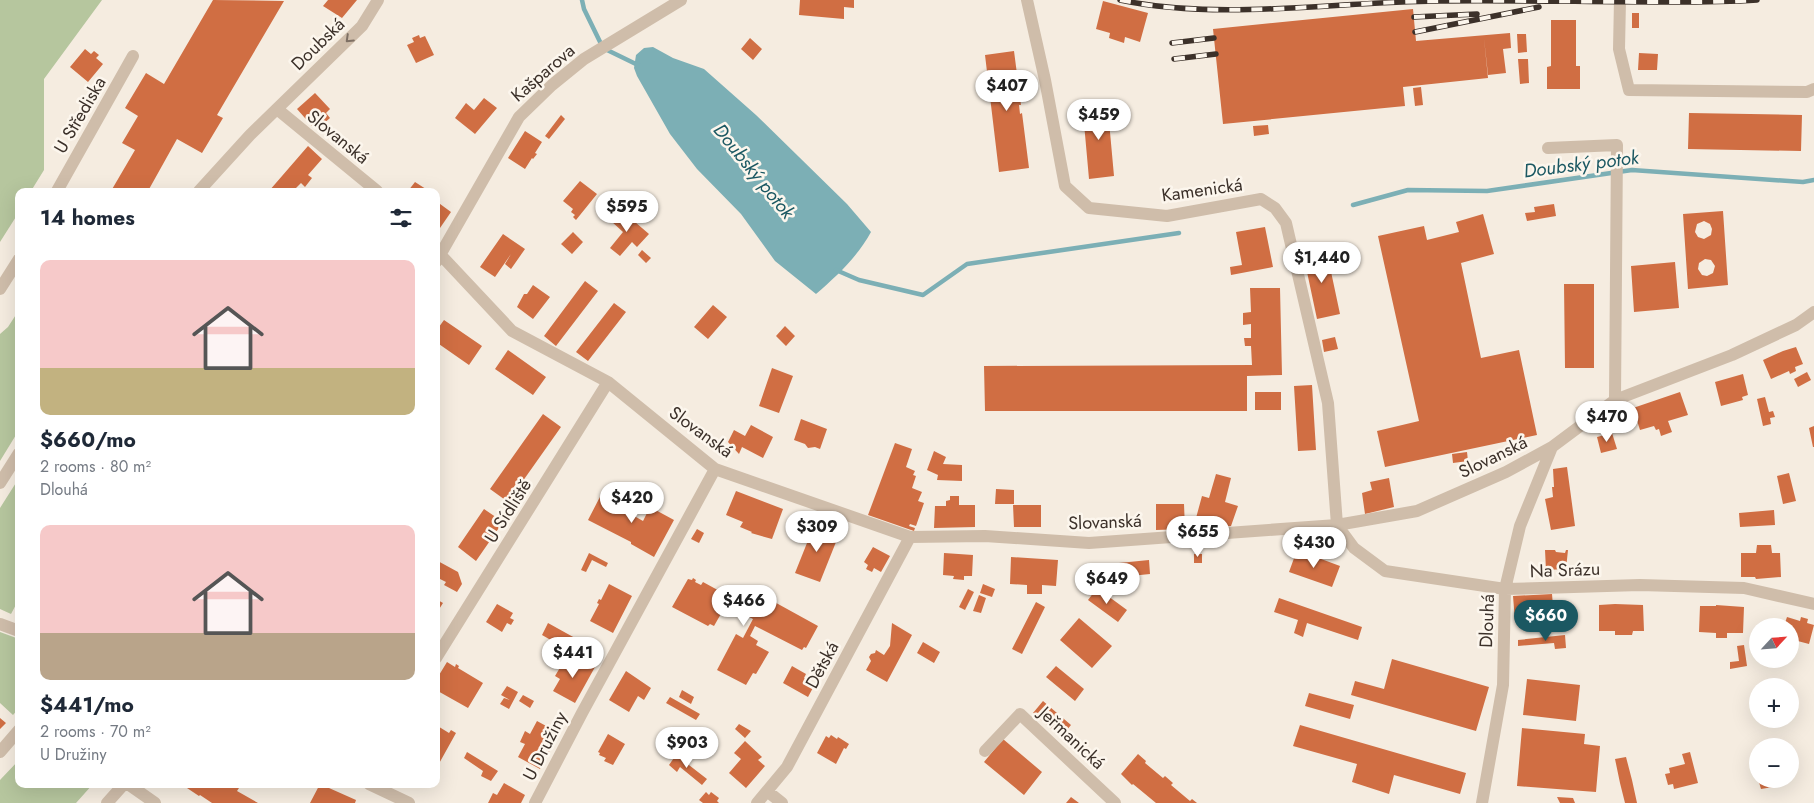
<!DOCTYPE html>
<html lang="en">
<head>
<meta charset="utf-8">
<style>
	:root { --surface:#fff; --page:#f2f2f3; --text:#1f2937; --muted:#747a83; --accent:#1b5862 }
	body { margin:0; font-family:Jost,sans-serif; background:var(--page); color:var(--text); height:100vh; display:flex; flex-direction:column; font-size:19px; white-space:nowrap }
	* { box-sizing:border-box; margin:0 }
	p { font-size:16px; color:var(--muted) }
	.icon { flex:none; width:28px; height:28px; fill:none; stroke:currentColor; stroke-width:2; stroke-linecap:round; stroke-linejoin:round }
	.map { position:relative; flex:1; overflow:hidden }
	.sheet { position:absolute; left:15px; top:188px; width:425px; height:600px; display:flex; flex-direction:column; background:var(--surface); border-radius:10px; box-shadow:0 5px 20px #0002 }
	.sheet>* { flex:none }
	.needle { width:32px; rotate:64deg }
	.controls { position:absolute; left:1749px; top:618px; display:grid; gap:10px }
	.controls a { display:grid; place-items:center; width:50px; height:50px; border-radius:50%; background:var(--surface); box-shadow:0 5px 20px #0002; font-size:25px }
	.price { position:absolute; translate:-50% -42px; padding:0 11px; border-radius:18px; background:#fff; color:#222; font-size:16px; line-height:32px; filter:drop-shadow(0 1px 2px #0008) }
	.price::after { content:''; position:absolute; left:50%; top:30px; width:15px; height:11px; margin-left:-8px; background:inherit; clip-path:polygon(0 0,100% 0,50% 100%) }
	.price.current { background:var(--accent); color:#fff }
	ul { padding:0; list-style:none }
	li { display:grid; align-content:center; gap:10px; height:265px; padding:0 25px }
	li span { display:grid; place-items:center; height:155px; border-radius:10px; color:#555 }
	li>.icon { margin-inline-start:auto }
	span .icon { width:90px; height:90px; fill:#fffc; stroke-width:1 }
	li b { font-size:21px }
	h2 { display:flex; justify-content:space-between; align-items:center; height:60px; padding:0 25px; font-size:21px }
	.map>svg:first-child { display:block }
</style>
</head>
<body>
<div class="map">
<svg width="1814" height="803" viewBox="0 0 1814 803">
	<rect width="100%" height="100%" fill="#f5ece0"/>
	<path fill="#b6c69e" d="M0,0H102L44,79V170L31,191H19V212L0,242Z
		M19,310V430L0,461V334L8,327Z
		M19,478V599L11,614L0,609V508Z
		M0,632L19,639V708L13,715L0,703Z
		M19,760V784H93L76,803H0V780Z"/>
	<path fill="#7cafb5" d="M653,47L673,58L704,69L756,115L847,204L871,232C858,256 837,276 816,294L775,261L741,214L697,169L670,134L637,76L634,68L636,55L644,48Z"/>
	<g fill="none" stroke-linecap="round" stroke-linejoin="round">
		<path stroke="#7cafb5" stroke-width="4.5" d="M582,0L584,9L603,48L640,66
			M1353,205L1408,190L1487,191L1632,170L1803,182L1814,180
			M836,270L859,280L923,295L967,264L1179,233"/>
	</g>
	<path fill="#d06e43" fill-rule="evenodd" d="M213,0L284,1L217,115L223,118L202,153L177,139L148,191H111L135,150L122,143L138,116L125,108L146,73L164,84Z
		M328,0H357L342,18L323,6Z
		M800,0H854V8L844,7V19L799,15Z
		M1103,1L1148,13L1140,42L1125,37L1124,43L1109,38L1110,33L1096,29Z
		M1413,9L1416,41L1510,33L1511,48L1503,49L1506,73L1488,75L1484,38L1488,78L1403,87L1405,106L1223,124L1213,29Z
		M1632,13H1639V28H1632Z
		M1551,20H1576V66H1580V89H1547V67L1551,66Z
		M1517,34H1526L1527,52L1518,53Z
		M419,35L420,38L425,36L434,55L416,63L407,45L414,42L412,38Z
		M750,38L762,49L753,60L741,49Z
		M85,49L91,54L94,51L99,55L96,58L103,64L88,82L70,67Z
		M1014,51L1021,105H1019L1020,114L1022,113L1029,168L999,172L985,55Z
		M1639,53L1658,54L1657,70H1638Z
		M1518,59H1528L1529,83L1520,84Z
		M1421,87L1423,105L1415,106L1413,88Z
		M315,93L330,109L326,113L330,118L322,125L318,121L312,126L297,109Z
		M484,98L497,108L475,134L455,118L466,103L474,110Z
		M1105,101L1113,119L1109,121L1114,176L1089,179L1083,112Z
		M1689,113L1802,115L1801,151L1688,149Z
		M561,115L565,119L549,139L545,136Z
		M1268,125L1269,134L1254,136L1253,126Z
		M525,131L542,142L535,153L537,154L533,159L532,158L525,169L508,158Z
		M308,146L322,159L308,175L312,178L305,187L301,183L293,191H269Z
		M580,181L597,194L576,220L573,217L575,215L571,212L573,209L563,201Z
		M415,182L429,191H408Z
		M436,201L451,212L440,228L436,226Z
		M1554,204L1556,216L1527,221L1525,213L1535,212L1534,207Z
		M621,210L649,234L637,247L632,242L620,256L610,248L623,232L611,221Z
		M1723,211L1728,285L1688,289L1683,214ZM1704,221L1710,224L1712,229L1711,235L1704,239L1698,237L1695,232L1697,224ZM1705,259L1711,260L1715,266L1713,273L1707,276L1702,275L1698,269L1699,263Z
		M1483,214L1494,254L1461,263L1481,358L1519,350L1537,435L1385,467L1377,431L1419,421L1378,236L1424,226L1427,240L1459,232L1456,222Z
		M1265,227L1273,267L1231,275L1230,267L1242,265L1236,232Z
		M573,232L583,242L572,254L561,244Z
		M503,234L525,249L511,269L505,264L511,254L495,277L480,267Z
		M1326,248L1340,314L1317,319L1303,253Z
		M642,250L651,258L646,263L638,255Z
		M1675,262L1679,308L1634,312L1631,266Z
		M585,281L598,291L556,346L544,336Z
		M1564,284H1594V368H1565Z
		M533,285L550,297L533,319L517,307L524,294H527Z
		M1250,288H1280L1282,375L1247,376V411H985L984,366L1252,365L1251,346H1245L1244,338H1251V324L1243,325V313L1251,312Z
		M614,303L626,312L588,361L576,352Z
		M713,305L727,317L708,339L694,327Z
		M444,320L482,346L469,365L436,342V331Z
		M785,326L795,336L786,346L776,336Z
		M1335,337L1338,349L1324,352L1322,340Z
		M1796,347L1803,364L1795,367L1796,371L1790,374L1789,371L1771,379L1763,360L1783,351Z
		M508,350L546,377L533,395L495,369Z
		M772,368L793,376L779,413L759,406Z
		M1807,372L1811,380L1798,387L1794,379Z
		M1743,374L1748,395L1742,397L1743,400L1721,406L1715,382Z
		M1312,385L1316,450L1298,451L1294,386Z
		M1255,392H1281V410H1255Z
		M1680,392L1688,415L1668,421L1672,432L1661,436L1659,429L1656,430L1654,426L1640,430L1633,408Z
		M1765,397L1769,412L1773,411L1775,417L1770,418L1771,424L1763,426L1757,399Z
		M543,414L561,427L508,502L490,489Z
		M801,419L827,429L820,449L815,447L808,448L805,444L794,440Z
		M751,425L773,437L763,458L742,447L739,454L728,442L734,430L745,436Z
		M1814,426V447H1813L1809,428Z
		M1612,433L1617,449L1601,453L1597,437Z
		M895,443L912,449L906,467L915,471L913,475L916,476L912,488L922,492L918,501L924,503L916,526L910,524L909,526L915,528L914,531L868,515Z
		M934,451L946,457L943,464L962,465V481L937,480L938,475L927,470Z
		M1467,452L1468,461L1453,463L1452,454Z
		M1567,467L1575,526L1551,530L1545,499L1553,497L1552,487H1554L1553,469Z
		M1789,473L1796,501L1783,504L1777,476Z
		M1216,474L1231,478L1225,502L1238,506L1231,526L1193,529L1202,496L1209,498Z
		M1389,478L1394,507L1365,514L1362,493L1372,490L1370,482Z
		M996,489L1014,490V504H995Z
		M736,491L783,509L772,539L751,533L752,532L740,527L743,522L726,515Z
		M602,493L632,508L629,513L643,521L650,507L674,520L654,557L631,544V542L588,520Z
		M950,496H959V505H975V527L934,528L935,506H946V501L950,500Z
		M1156,504H1184L1185,529L1156,530Z
		M1013,505H1041V527H1014Z
		M484,509L503,522L476,561L458,547Z
		M1774,510L1775,525L1740,527L1739,513Z
		M815,523L840,532L820,582L795,573Z
		M697,529L704,533L699,543L691,539Z
		M1757,545H1771L1772,553H1780L1781,577L1756,579L1755,577H1741V553H1756Z
		M873,547L890,556L881,572L874,568L872,572L866,569L868,565L864,562Z
		M1297,550L1340,566L1332,587L1289,572Z
		M1545,550H1555L1556,552L1565,553L1566,550H1568L1566,569L1546,570Z
		M589,553L608,563L606,567L592,560L586,572L581,570Z
		M944,553L973,555L972,576H964V580L953,579L954,576L943,575Z
		M1194,554H1202V563H1194Z
		M1011,557L1058,560L1056,586L1042,585V594H1027V585L1010,584Z
		M436,560L458,572L462,584L457,592L444,585L446,582L436,577Z
		M1149,560L1150,574L1111,578L1109,564Z
		M693,578L696,580L695,582L701,585L703,582L725,594L723,597L755,614L764,598L769,599L818,626L806,648L804,647L802,650L755,626L750,636L758,641L756,645L769,652L756,674L753,673L746,685L717,670L736,634L743,638L753,619L726,605L714,626L710,624L708,626L672,607L688,579L692,580Z
		M609,584L632,596L613,633L590,621L599,604L597,603L599,599L601,600Z
		M983,584L995,589L992,597L980,593Z
		M1097,588L1127,610L1118,622L1088,600Z
		M968,589L974,592L965,610L959,607Z
		M1552,594L1554,618L1542,619V624L1530,625L1529,620L1515,621L1513,596Z
		M979,595L986,598L981,613L973,611Z
		M1279,598L1362,627L1358,640L1307,623L1303,637L1294,633L1298,620L1274,612Z
		M436,599L443,603L436,614Z
		M1036,602L1045,607L1022,654L1012,649Z
		M497,604L513,613L510,618L514,620L511,625L507,623L502,632L486,622Z
		M1615,604L1643,605L1644,631H1633L1632,635H1615V631H1599V605Z
		M1716,605L1744,607L1743,633H1727V638H1716V633L1699,632L1700,606H1716Z
		M1787,617L1800,621L1801,617L1808,619L1807,623L1814,625L1809,644L1790,639V626H1782L1785,623Z
		M1079,618L1112,646L1092,668L1060,640Z
		M548,623L575,638L570,645L566,642L563,647L542,635Z
		M892,623L912,635L887,682L866,670L871,661L869,657L871,654L875,653L876,650L884,655L890,646Z
		M1565,635L1566,648L1555,649L1554,643L1518,646V640Z
		M923,642L940,652L934,663L917,653Z
		M1744,645L1747,666L1730,669V662L1739,661L1737,646Z
		M573,655L595,667L575,703L553,691L560,679L555,676L561,666L566,669Z
		M1392,659L1489,687L1476,731L1351,695L1355,681L1384,689Z
		M447,662L455,667L456,664L459,666L458,668L483,683L468,708L436,690V680Z
		M792,666L806,674L804,678L815,684L808,697L783,683Z
		M1056,666L1084,689L1075,701L1046,677Z
		M626,671L651,688L644,700L638,696L629,712L609,700Z
		M1527,679L1580,685L1576,721L1523,715Z
		M507,686L518,692L509,709L500,704L504,698L510,700L501,695Z
		M682,690L694,697L691,704L679,697Z
		M1309,693L1354,705L1350,719L1305,706Z
		M523,695L534,701L530,708L519,701Z
		M670,697L700,714L696,720L666,703Z
		M1043,701L1071,725L1061,737L1033,713Z
		M0,718L6,723L0,729Z
		M537,721L559,733L540,769L518,757L525,744L520,742L525,731L530,734Z
		M739,724L751,731L745,738L735,729Z
		M436,725L449,733L451,730L456,733L436,769Z
		M1300,725L1466,773L1460,794L1394,775L1389,794L1352,782L1357,764L1293,746Z
		M1522,728L1585,734L1584,744L1600,746L1596,792L1517,786Z
		M608,734L625,744L613,765L604,761L606,758L599,755L600,753L598,752Z
		M831,735L837,739L838,737L849,744L846,749L844,748L836,764L817,753L826,736L829,738Z
		M1003,739L1042,772L1024,795L984,762Z
		M745,741L762,757L758,760L765,766L746,788L729,773L741,759L734,753Z
		M467,752L498,771L491,781L481,776L483,771L464,758Z
		M1690,752L1698,783L1674,789L1673,784L1668,785L1665,774L1670,773L1669,768L1685,764L1682,754Z
		M1138,754L1146,761L1145,763L1163,778L1165,776L1173,783L1171,785L1190,801L1192,799L1197,803H1156L1133,784L1132,785L1121,774Z
		M676,755L707,779L702,785L680,767L677,772L669,765Z
		M1626,757L1632,780L1637,803H1625L1620,783L1615,759Z
		M1758,779H1782V781L1773,784V787L1761,789Z
		M504,783L525,795L521,803H488L493,793L497,795Z
		M181,784L228,785L231,784L239,788L237,791L258,803H212L200,795L199,796Z
		M320,784L356,800L355,803H310Z
		M706,792L709,795L711,792L719,798L717,801L719,803H703L699,800Z
		M1071,797L1079,803H1066Z
		M1557,797L1573,798L1575,803H1560Z"/>
	<g fill="none" stroke-linecap="round" stroke-linejoin="round">
		<path stroke="#cfbdaa" stroke-width="12" d="M1027,0L1045,80L1065,186L1089,208L1167,216L1261,199L1275,208L1286,223L1328,403L1337,525
			M1620,0L1619,49L1629,90L1807,92L1814,89
			M277,109L377,191
			M1548,148L1617,145L1615,400
			M57,191L133,56
			M199,191L250,135L362,26L378,0
			M436,250L512,331L608,382L715,469L910,537L985,536L1089,543L1337,525L1417,511L1506,472L1552,447L1615,400L1732,355L1796,325L1814,312
			M436,262L519,117L552,85L584,59L681,0
			M0,289L19,259
			M0,483L19,453
			M1337,525L1354,548L1385,571L1505,589L1640,585L1744,588L1814,604
			M0,624L19,631
			M436,658L608,382
			M985,751L1020,714L1115,803
			M0,752L19,730
			M128,784L155,803
			M369,784L409,803
			M767,791L782,803
			M107,803L124,784
			M535,803L582,713L715,469
			M757,803L787,767L910,537
			M1482,803L1503,685L1505,589L1520,526L1552,447"/>
		<defs>
			<path id="rail" d="M1120,0C1220,21 1334,2 1436,1C1513,0 1590,2 1667,2C1697,2 1727,2 1757,0
				M1414,17L1477,14
				M1415,32L1539,7
				M1172,43L1214,38
				M1174,59L1216,54"/>
		</defs>
		<use href="#rail" stroke="#3c312a" stroke-width="5.5"/>
		<use href="#rail" stroke="#fcf6ed" stroke-width="4" stroke-dasharray="11" stroke-linecap="butt"/>
	</g>
	<defs><path id="oneway-chevron" d="M-2-3.5L2.5 0L-2 3.5" fill="none" stroke-width="1.6" stroke-linecap="round" stroke-linejoin="round" transform="scale(1.25)"/></defs>
	<use stroke="#7e7064" href="#oneway-chevron" transform="translate(349 39) rotate(136)"/>
	<g text-anchor="middle" dominant-baseline="central" stroke-width="5" stroke-linejoin="round" paint-order="stroke">
		<g font-size="18" fill="#3c312a" stroke="#fcf6ed">
			<text transform="translate(318 44) rotate(-44)">Doubská</text>
			<text transform="translate(543 73) rotate(-41)">Kašparova</text>
			<text transform="translate(80 115) rotate(-60)">U Střediska</text>
			<text transform="translate(338 137) rotate(39)">Slovanská</text>
			<text transform="translate(1202 190) rotate(-8)">Kamenická</text>
			<text transform="translate(701 432) rotate(36)">Slovanská</text>
			<text transform="translate(1493 457) rotate(-26)">Slovanská</text>
			<text transform="translate(508 511) rotate(-58)">U Sídliště</text>
			<text transform="translate(1105 522) rotate(-2)">Slovanská</text>
			<text transform="translate(1565 570) rotate(-2)">Na Srázu</text>
			<text transform="translate(1487 621) rotate(-88)">Dlouhá</text>
			<text transform="translate(822 665) rotate(-62)">Dětská</text>
			<text transform="translate(1072 738) rotate(43)">Jeřmanická</text>
			<text transform="translate(545 746) rotate(-63)">U Družiny</text>
		</g>
		<g font-size="19" font-style="italic" fill="#1b5862" stroke="#fcf6ed">
			<text transform="translate(1581 164) rotate(-7)">Doubský potok</text>
			<text transform="translate(754 171) rotate(51)">Doubský potok</text>
		</g>
	</g>
</svg>
<div class="controls">
<a><svg class="needle" viewBox="-14 -14 28 28"><path d="M0-13l5 13h-10z" fill="#e53935"/><path d="M0 13l5-13h-10z" fill="#747a83"/></svg></a>
<a>+</a>
<a>−</a>
</div>
<b class="price" style="left:1007px;top:112px">$407</b>
<b class="price" style="left:1099px;top:141px">$459</b>
<b class="price" style="left:627px;top:233px">$595</b>
<b class="price" style="left:1322px;top:284px">$1,440</b>
<b class="price" style="left:1607px;top:443px">$470</b>
<b class="price" style="left:632px;top:524px">$420</b>
<b class="price" style="left:817px;top:553px">$309</b>
<b class="price" style="left:1198px;top:558px">$655</b>
<b class="price" style="left:1314px;top:569px">$430</b>
<b class="price" style="left:1107px;top:605px">$649</b>
<b class="price" style="left:744px;top:627px">$466</b>
<b class="price current" style="left:1546px;top:642px">$660</b>
<b class="price" style="left:573px;top:679px">$441</b>
<b class="price" style="left:687px;top:769px">$903</b>
<section class="sheet">
<h2>14 homes<svg class="icon" aria-label="filters" viewBox="0 0 24 24"><path d="M4 7h16M4 17h16"/><circle cx="9" cy="7" r="2"/><circle cx="15" cy="17" r="2"/></svg></h2>
<ul>
<li><span style="background:linear-gradient(#f6c9c9 70%,#c2b280 0)"><svg class="icon" aria-label="home" viewBox="0 0 24 24"><path d="M3 11l9-7 9 7M6 9v11h12V9"/></svg></span><div><b>$660/mo</b><p>2 rooms · 80 m²</p><p>Dlouhá</p></div></li>
<li><span style="background:linear-gradient(#f6c9c9 70%,#b9a48a 0)"><svg class="icon" aria-label="home" viewBox="0 0 24 24"><path d="M3 11l9-7 9 7M6 9v11h12V9"/></svg></span><div><b>$441/mo</b><p>2 rooms · 70 m²</p><p>U Družiny</p></div></li>
</ul>
</section>
</div>
</body>
</html>
